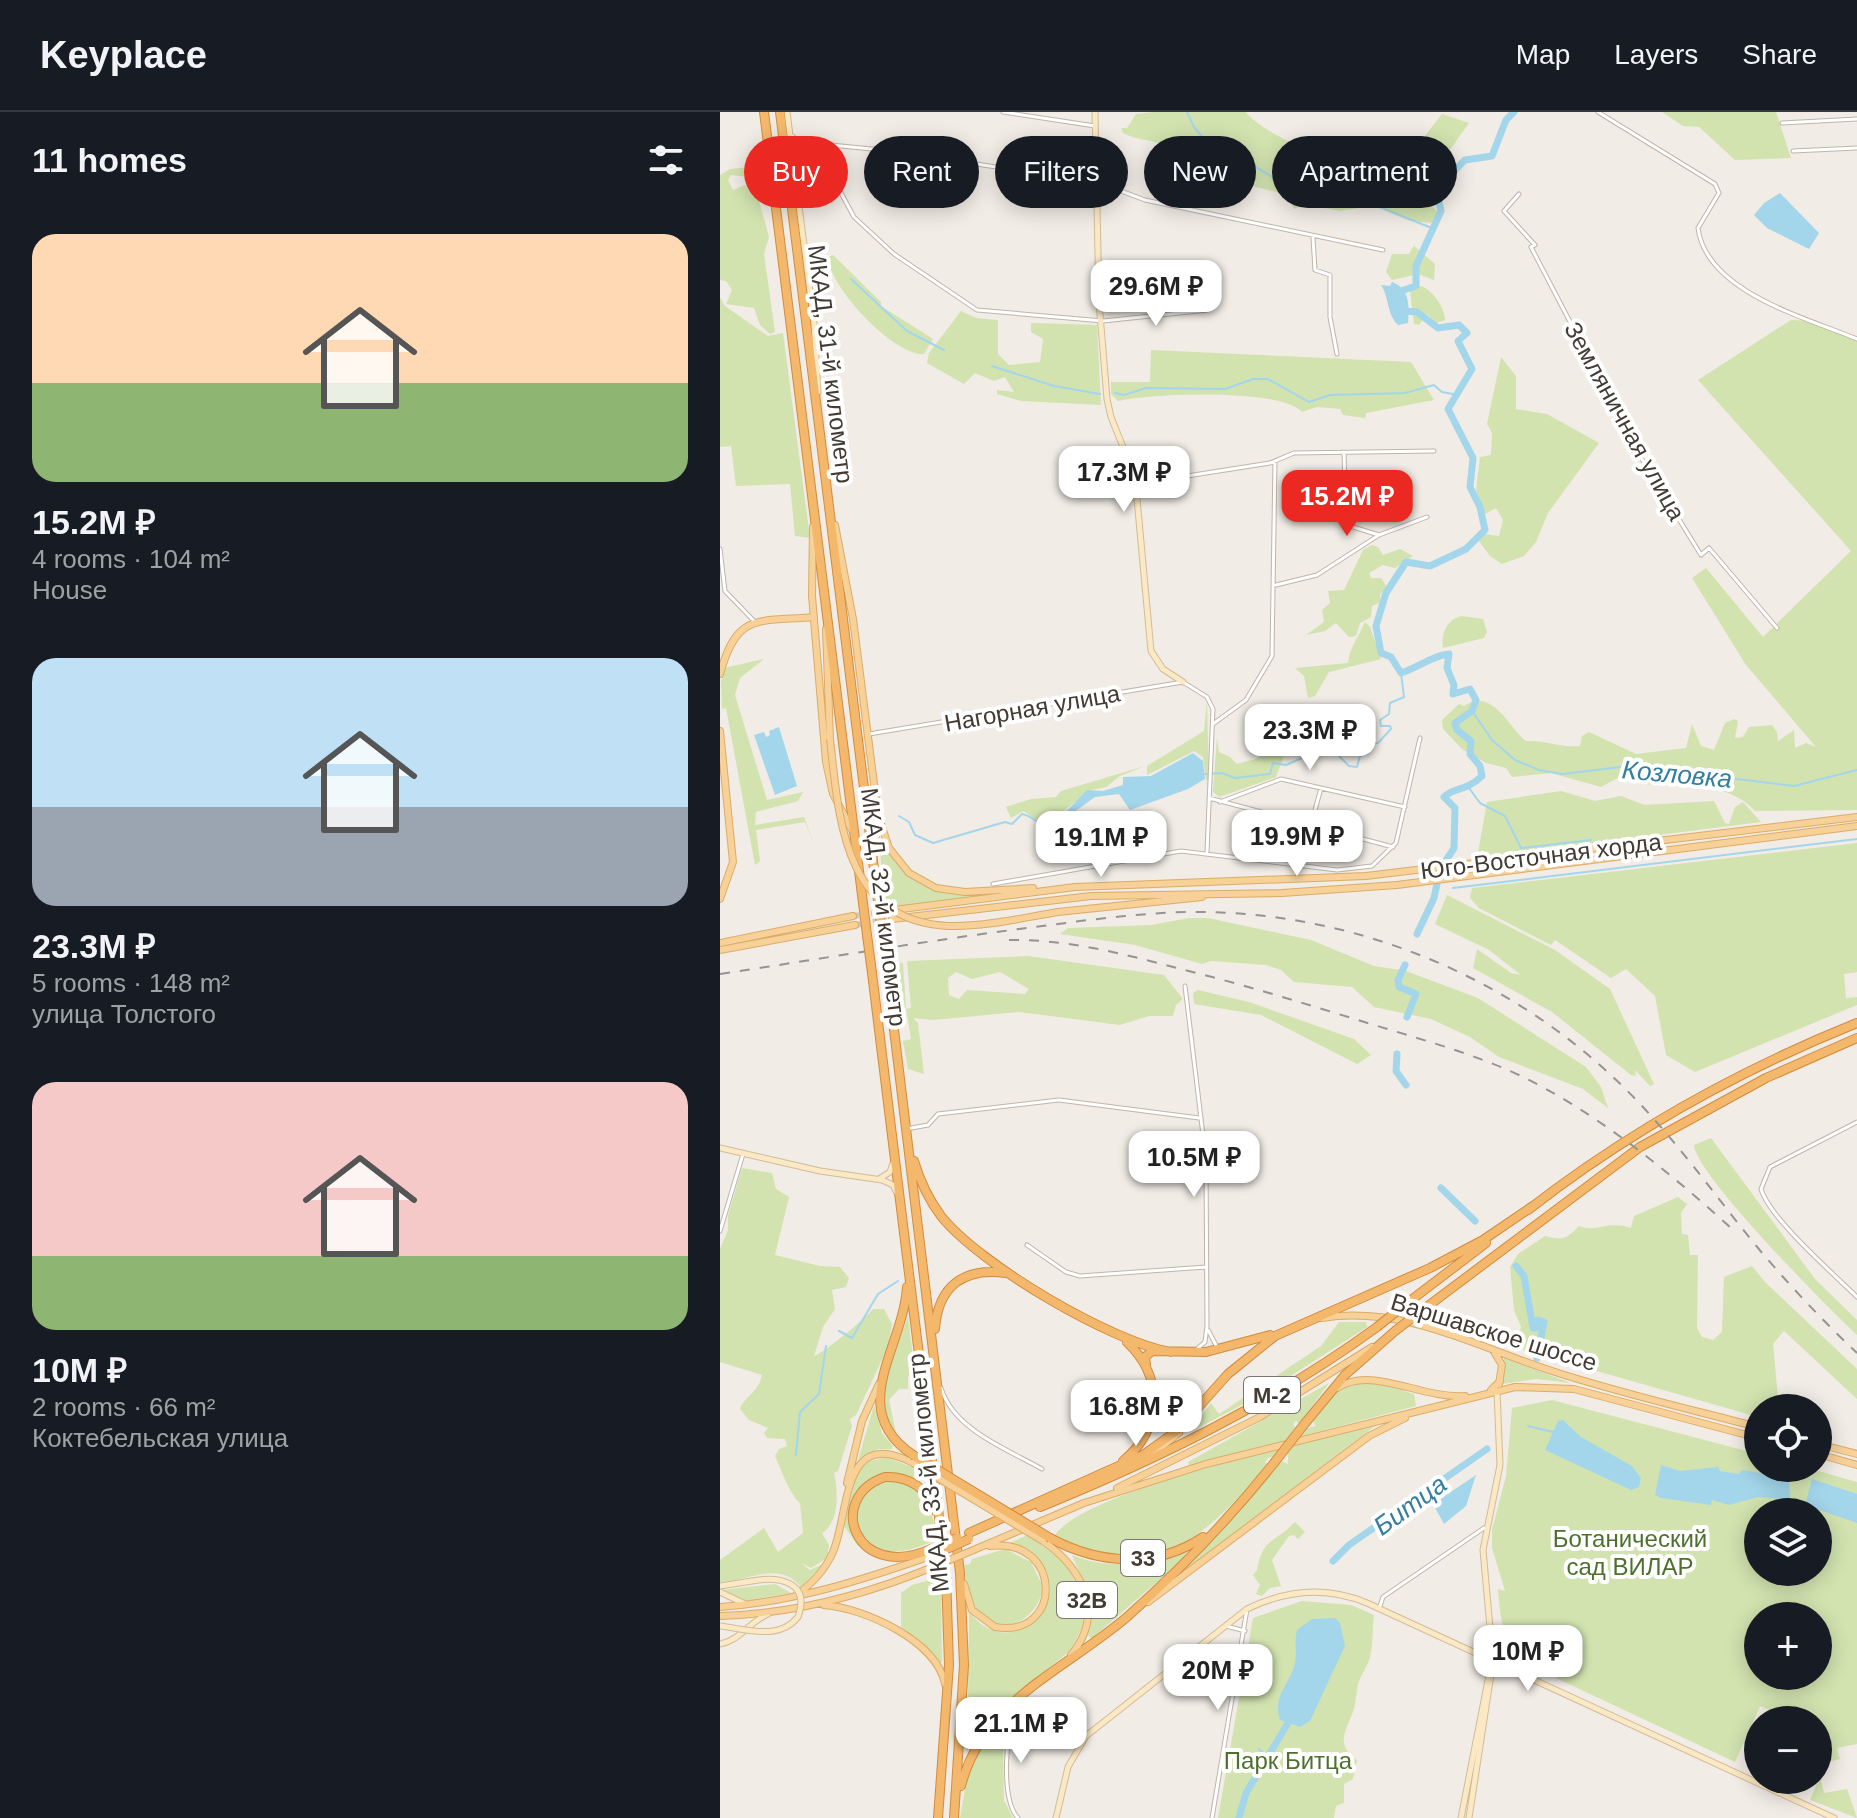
<!DOCTYPE html>
<html lang="en">
<head>
<meta charset="utf-8">
<style>
	:root { --surface:#171b24; --page:#20242c; --text:#f1f3f6; --muted:#9ea1a6; --line:#363941; --accent:#eb2922 }
	body { margin:0; font-family:Arial,sans-serif; background:var(--page); color:var(--text); height:100vh; display:flex; flex-direction:column; font-size:30px; white-space:nowrap }
	* { box-sizing:border-box; margin:0 }
	p { font-size:26px; color:var(--muted) }
	.icon { flex:none; width:44px; height:44px; fill:none; stroke:currentColor; stroke-width:2; stroke-linecap:round; stroke-linejoin:round }
	.map { position:relative; flex:1; overflow:hidden }
	.details { display:flex; flex-direction:column; background:var(--surface); width:720px }
	.details>* { flex:none }
	.guide { position:absolute; left:24px; top:24px; width:760px; height:72px; display:flex; gap:16px }
	.controls { position:absolute; left:1024px; top:1282px; display:grid; gap:16px }
	.controls a { display:grid; place-items:center; width:88px; height:88px; border-radius:50%; background:var(--surface); box-shadow:0 4px 20px #0003; font-size:40px }
	.price { position:absolute; translate:-50% -68px; padding:0 18px; border-radius:16px; background:#fff; color:#222; font-size:26px; line-height:52px; filter:drop-shadow(0 2px 4px #0008) }
	.price::after { content:''; position:absolute; left:50%; top:48px; width:24px; height:18px; margin-left:-12px; background:inherit; clip-path:polygon(0 0,100% 0,50% 100%) }
	.price.active { background:var(--accent); color:#fff }
	ul { padding:0; list-style:none }
	li { display:grid; align-content:center; gap:16px; height:424px; padding:0 32px }
	li span { display:grid; place-items:center; height:248px; border-radius:24px; color:#555 }
	li>.icon { margin-inline-start:auto }
	span .icon { width:144px; height:144px; fill:#fffc; stroke-width:1 }
	li b { font-size:34px }
	h2 { display:flex; justify-content:space-between; align-items:center; height:96px; padding:0 32px; font-size:34px }
	.tag { padding:0 28px; border-radius:36px; background:var(--surface); box-shadow:0 4px 20px #0003; font-size:28px; line-height:72px }
	.tag.active { background:var(--accent); color:#fff }
	header { display:flex; align-items:center; gap:48px; box-sizing:border-box; height:112px; padding:0 40px; background:var(--surface); border-bottom:2px solid var(--line) }
	header strong { font-size:38px }
	nav { display:flex; gap:44px; margin-inline-start:auto; font-size:28px }
	main { display:flex; flex:1; min-height:0 }
	.map>svg:first-child { display:block }
</style>
</head>
<body>
<header>
<strong>Keyplace</strong>
<nav><a>Map</a><a>Layers</a><a>Share</a></nav>
</header>
<main>
<section class="details">
<h2>11 homes<svg class="icon" aria-label="filters" viewBox="0 0 24 24"><path d="M4 7h16M4 17h16"/><circle cx="9" cy="7" r="2"/><circle cx="15" cy="17" r="2"/></svg></h2>
<ul>
<li><span style="background:linear-gradient(#ffd9b3 60%,#8fb573 0)"><svg class="icon" aria-label="home" viewBox="0 0 24 24"><path d="M3 11l9-7 9 7M6 9v11h12V9"/></svg></span><div><b>15.2M ₽</b><p>4 rooms · 104 m²</p><p>House</p></div></li>
<li><span style="background:linear-gradient(#bfe0f5 60%,#9aa5b1 0)"><svg class="icon" aria-label="home" viewBox="0 0 24 24"><path d="M3 11l9-7 9 7M6 9v11h12V9"/></svg></span><div><b>23.3M ₽</b><p>5 rooms · 148 m²</p><p>улица Толстого</p></div></li>
<li><span style="background:linear-gradient(#f6c9c9 70%,#8fb573 0)"><svg class="icon" aria-label="home" viewBox="0 0 24 24"><path d="M3 11l9-7 9 7M6 9v11h12V9"/></svg></span><div><b>10M ₽</b><p>2 rooms · 66 m²</p><p>Коктебельская улица</p></div></li>
</ul>
</section>
<div class="map">
<svg width="1137" height="1706" viewBox="0 0 1137 1706">
	<rect width="100%" height="100%" fill="#f1ece5"/>
	<path fill="#d2e3b0" fill-rule="evenodd" d="M433,0H526C541,21 619,56 646,49C653,47 661,42 669,39L706,61L703,83L718,101L714,111L690,109L654,94L619,99L586,92L574,97L565,82L535,75L527,65L509,58L485,72C483,66 485,58 482,53C472,31 424,32 403,21L401,16H407L416,2Z
		M942,0H1056L1071,46L1015,48L979,15L963,14Z
		M722,2L749,11L725,45L707,59L687,47Z
		M30,55L32,61L28,65L11,63L8,68L13,78L25,73L31,81H37L49,125L44,142L55,220L50,222L40,213L34,196L6,192L12,178L6,169L0,168V63L10,57Z
		M694,134L715,152L714,168L698,162L672,168L666,160L672,142H689Z
		M113,143L161,190V194L213,227L204,242C175,245 108,174 108,145Z
		M694,173C709,172 725,194 725,208L716,211L707,202L699,213L694,212L690,179Z
		M0,185L5,194L48,224L63,221L90,426L75,424L70,372L16,374L11,334L0,335Z
		M241,199L256,206L278,208V242L289,253L320,250L323,227L311,220V211L377,213L381,293L301,289L277,282V278L294,280L285,265L274,269L255,261L244,272L207,251L209,241Z
		M1071,208L1091,209L1137,229V698L1035,699C1007,668 959,674 920,672L914,657L881,675L831,661L792,665L786,656L766,651L742,637L723,617L722,608L739,592L744,594C773,575 788,615 806,629C827,628 840,636 860,634L862,624L869,620L916,642L966,636L972,612L981,634L994,638L1005,611L1014,607L1018,609L1015,626L1023,625L1029,615L1052,613L1057,620L1058,629L1074,618L1075,636L1086,631L1096,635L1026,553L972,466L986,456L1043,525L1131,439L978,268Z
		M431,238L691,250L714,288L646,301L645,306L623,303L620,297L597,295L582,300C562,276 429,281 398,289L391,282V270H430Z
		M781,245L796,264V297L827,302L879,331L828,401L816,430L804,444L782,452L770,444L759,429L764,422L779,424L783,408L776,396L765,402L756,378L760,345L771,343L772,321L767,312Z
		M652,433L658,435L663,443L680,437L693,444L675,456L663,453L649,461L651,466H661L667,475L660,483L661,490L652,494L651,505L640,511L636,524L629,525L616,511L605,519L586,523L604,510L602,498L610,491L608,479L624,478L643,438Z
		M742,504L763,507L767,520L764,526L723,536C721,523 726,507 742,504Z
		M645,510L650,515L661,547L609,560L595,584L588,586L584,564L575,556L628,551C630,534 639,525 645,510Z
		M44,547L20,566L15,583L47,688L83,680L78,689L36,700L35,713L84,705L94,732L85,710L36,718L40,749L35,753L6,596L2,597L1,570L4,556Z
		M487,589L489,667L486,669L483,645L474,639L427,663V654L484,619Z
		M497,625L499,640L510,645L517,652L535,647L565,629L566,638L556,665L499,685L493,680Z
		M425,654L400,664L386,675L372,678L333,706L317,708L303,699L291,706L286,695L311,687L336,685L341,679Z
		M841,679L875,689L901,684L924,693L994,689L1005,711L1009,712L1015,695L1023,690L1041,710L757,746L767,690Z
		M158,722C196,787 219,784 291,780L166,796Z
		M1137,731V860L1124,862L1126,886L1137,885V893L975,960L946,943L935,884L906,857L891,866L835,828L831,833L759,796L750,786L752,776Z
		M727,783L835,838L890,877L934,972L930,974L915,958L916,964L911,963L832,900L753,856L757,837L791,861L801,863L769,838L715,812Z
		M469,806H488L591,828L654,854L686,859L758,886L866,955L881,975L888,996L863,977L779,945L750,925L711,907L654,895L632,875L574,870L561,858L546,853L491,849L482,852L415,833L340,822L348,816L432,813Z
		M308,844L444,863L463,887L456,893L453,904H429L400,913L299,900L213,908L193,906L198,911L204,962L188,957L183,929L191,927L186,896L179,895L173,852L183,851L186,897L191,896L187,849ZM236,860L252,867L280,860L309,877L305,882L247,878L239,887L229,883L228,866Z
		M478,878L529,890L634,927L651,943L637,952L541,903L474,892L473,881Z
		M991,1026L1095,1167L1137,1208V1223C1109,1197 976,1063 974,1033Z
		M22,1056L52,1061L56,1077L69,1085L55,1143L100,1154L120,1155L129,1166L126,1175L112,1178L115,1197L103,1215L94,1244C107,1239 143,1208 153,1197H164L172,1212L168,1235L136,1303L130,1307L132,1314L118,1359L114,1361C118,1379 120,1410 102,1421L109,1433L107,1446L91,1456L81,1451L90,1458L105,1451L81,1475C59,1448 29,1469 0,1470V1448L44,1416L58,1440L83,1421L80,1391C70,1383 61,1357 55,1344L59,1337L67,1334L65,1327L47,1326L44,1321L48,1316L29,1308L20,1297C24,1284 38,1282 42,1263L0,1250V1137L8,1118V1104Z
		M958,1085L967,1092L961,1101L962,1122L968,1123L970,1143H978L977,1216L982,1225L993,1228L1002,1220L1004,1165L1032,1154L1045,1170L1137,1257V1287L1064,1219L1053,1232L1059,1296H1038V1305L796,1236L801,1215L794,1198L790,1155L798,1142L825,1124C842,1129 847,1127 859,1114C877,1121 886,1108 911,1116L914,1104Z
		M188,1204L194,1254L188,1265V1277H179L169,1288L176,1321C145,1289 178,1239 188,1204Z
		M619,1210H646L647,1215L541,1283L470,1320L491,1291L499,1302L601,1234Z
		M784,1246L851,1271L816,1267L783,1272Z
		M637,1269L661,1272L694,1282L696,1294L469,1354L468,1350L609,1271L579,1312L576,1308L573,1313L579,1318L596,1314L592,1308L618,1279Z
		M832,1288L1038,1342V1356H1088L1137,1370V1632L1117,1636L1120,1647L1098,1653V1608H1072L1040,1594L1015,1650L838,1567L831,1556L804,1545L799,1537L795,1544L782,1536L785,1530L796,1535C780,1523 780,1496 778,1477L785,1479L772,1436V1418L786,1364L792,1296ZM1038,1400H1098V1460H1038ZM1038,1504H1098V1564H1038Z
		M154,1293L162,1321L173,1334L172,1337H158L138,1348Z
		M655,1314L453,1467L561,1349L568,1352V1342L548,1346L545,1350L548,1353C483,1427 436,1474 334,1424C366,1377 590,1330 655,1314Z
		M166,1345L194,1356V1367L164,1362L140,1377L130,1407L139,1435L124,1414L136,1363L147,1350Z
		M174,1368C206,1377 212,1396 217,1427C131,1472 109,1379 174,1368Z
		M575,1410L585,1420L578,1427L574,1423L569,1424L552,1448L561,1474L550,1476L542,1484L536,1482L540,1473L533,1463L537,1458C543,1425 554,1432 575,1410Z
		M308,1423L348,1453L364,1491L363,1514L351,1538L278,1597L247,1639L249,1617H255V1598L249,1595L248,1587L249,1500C300,1564 379,1460 289,1431Z
		M285,1437L311,1450L323,1475C318,1509 279,1529 256,1496C248,1484 246,1467 244,1453L250,1452L252,1447Z
		M467,1440L460,1450L371,1527L368,1523C379,1491 362,1469 352,1443C389,1459 430,1451 467,1440Z
		M221,1465L222,1550L220,1551L181,1515V1481L192,1473Z
		M55,1472L71,1481L25,1489L1,1478Z
		M582,1489L631,1493L654,1503C652,1516 654,1541 647,1553C636,1574 639,1568 635,1592C632,1612 610,1630 637,1648L633,1667L624,1672V1691L616,1694L614,1706H498L533,1506Z
		M265,1624L283,1625L284,1688L293,1706H240L248,1659Z
		M1100,1664L1104,1681L1127,1677L1137,1706L1090,1688Z"/>
	<path fill="#a4d6eb" d="M1060,81L1099,121L1089,137L1047,116L1034,103L1044,91Z
		M672,170C691,177 689,196 688,211L678,213C667,203 669,185 661,173L670,174Z
		M59,615L77,674L55,683L34,623L44,620L46,625L50,623L49,619Z
		M473,641L483,649L485,667L468,677L410,698L399,682L375,685L350,703H343L367,678L383,679L403,673V665L431,664Z
		M843,1308L861,1325L912,1354L921,1366L919,1375L911,1378L825,1338L838,1309Z
		M941,1353L960,1359L998,1355L1000,1359L1019,1362L1022,1358L1069,1366L1070,1387L1038,1385L1009,1393L992,1388L991,1393L941,1386L935,1383Z
		M756,1363L746,1394L724,1412L713,1392Z
		M1092,1367L1137,1382V1411L1085,1393Z
		M615,1506L620,1511L625,1534L590,1609L580,1615L560,1608C552,1584 570,1572 575,1551C577,1540 574,1529 577,1518L592,1507Z"/>
	<g fill="none" stroke-linecap="round" stroke-linejoin="round">
		<path stroke="#a4d6eb" stroke-width="2" d="M467,0L474,15L490,34L510,40L563,71L611,89L650,91L714,117
			M131,167L187,219L224,238
			M272,254L334,274L380,282
			M395,281L404,283L426,276L505,277L533,267H548L589,290L610,283L685,281L714,273L722,280L738,283
			M752,599L772,628L795,648L819,658L842,662L909,654L1074,674L1137,658
			M484,662L502,661L515,666L550,662L553,651L566,653L582,646L592,649L604,635L614,639L629,654L637,655L640,644L648,641L649,632L658,631L671,617L670,614H661L660,608L669,602L670,591L684,585L681,561
			M749,676L760,691L785,704L801,736L871,728
			M179,704L189,710L195,723L213,731L285,710L292,712L302,702C320,706 317,721 342,704
			M733,776L1137,727
			M119,1219L132,1226L158,1182L178,1169
			M808,1314L833,1320
			M76,1343L80,1300L99,1282L106,1234
			M539,1637L547,1645"/>
		<path stroke="#a4d6eb" stroke-width="7" d="M678,180L696,174V154L721,99L714,68L729,64L745,48L772,44L786,8L794,0
			M685,199L697,200L718,216L739,213L747,221L738,229L752,257L728,297L753,346L750,375L760,395L765,418L746,437L710,454L686,450L666,481L656,514L661,541L671,545L681,561C698,556 713,543 729,542L727,556L734,573L733,582L750,577L756,588L752,599L735,611L737,618L751,629L750,642L760,654L762,664C744,681 737,673 724,685L735,696L734,736L720,758L714,786L697,822
			M685,853L678,868L679,875L696,882L687,905
			M677,942L676,959L686,973
			M721,1076L755,1109
			M796,1154L804,1164L813,1216H816L818,1208L824,1210L817,1246
			M613,1449L629,1433L767,1337
			M519,1706L526,1681L571,1606"/>
		<path stroke="#cec9c2" stroke-width="6" stroke-dasharray="6 3" stroke-linecap="butt" d="M133,804L171,799
			M135,813L172,807"/>
		<defs>
			<path id="street" d="M283,0L375,14
				M878,0L995,72L999,81L978,116C986,180 1087,206 1137,227
				M1062,11L1137,7
				M72,24L80,30L162,38L377,70L425,88L663,138
				M94,31L134,105L174,142L257,198L383,209L488,198
				M1073,39L1137,36
				M799,82L784,99L815,133L811,135L920,344L981,443L989,436L1057,516
				M593,126L595,158L610,163V205L617,242
				M624,341L626,403L633,415L659,423
				M416,372L550,351L574,341L714,339
				M0,437L5,479L35,510
				M556,473L597,463L659,423L707,405
				M493,612L526,588L552,544L555,349
				M149,622L463,570L487,585L493,597L487,740
				M489,686L673,735
				M500,690L561,667L685,695
				M580,753L601,676
				M273,772L461,739L617,758L652,754L676,731L700,626
				M465,874L486,1048L487,1214L485,1230L477,1237
				M1137,1010L1050,1055L1041,1077C1050,1107 1113,1161 1137,1185
				M186,1017L208,1013L218,1002L339,988L479,1006
				M0,1119L23,1042
				M307,1133L346,1160L360,1164L486,1155
				M488,1218L497,1235
				M221,1276C234,1318 287,1337 322,1357
				M659,1497L663,1485L764,1416
				M506,1514L525,1519
				M296,1594C286,1618 280,1686 298,1706
				M492,1706L527,1497"/>
			<path id="secondary" d="M67,0L94,211L98,280
				M375,0L379,190L387,287L391,305L415,365L431,539L443,557L463,570
				M155,742L158,704
				M0,1036L100,1059L162,1068L173,1073L177,1081
				M159,1067L170,1060L173,1051
				M0,1474L32,1469
				M0,1480L23,1491
				M0,1532C21,1528 29,1510 48,1502
				M336,1706L348,1655L366,1624L527,1497C566,1478 607,1474 647,1491L1114,1706
				M741,1706L770,1558
				M749,1706L773,1549L763,1438L780,1353L777,1279"/>
			<path id="primary" d="M115,413L133,507L158,703L169,736L189,761L216,776L245,780L313,776
				M93,415L92,484L106,650L113,682L132,718
				M106,517L110,627
				M0,562C17,500 37,510 94,505
				M0,619L13,750L0,787
				M174,798L355,775L646,764L1137,705
				M338,800L482,785
				M172,807L371,784L562,781L677,773L1137,714
				M0,831L133,804
				M0,838L135,813
				M602,1206C683,1193 757,1235 832,1259C899,1281 969,1297 1038,1315
				M773,1238L782,1253L779,1272
				M617,1276C652,1253 700,1287 745,1284
				M771,1278L780,1269
				M1098,1332L1137,1342
				M434,1341L459,1321
				M1098,1342L1137,1353
				M127,1371L142,1309L159,1272
				M397,1376L540,1305L652,1235
				M323,1429C362,1456 386,1501 351,1543
				M251,1439L364,1391L486,1352L795,1275L854,1277L1038,1326
				M244,1472L252,1498L275,1515C344,1527 343,1425 270,1434
				M76,1483C92,1472 105,1458 113,1440C130,1400 121,1313 193,1351
				M428,1490L649,1324L685,1306
				M104,1493C144,1496 217,1529 225,1572
				M0,1495C74,1490 142,1468 211,1444
				M0,1504C73,1502 145,1483 213,1455"/>
			<path id="highway" d="M44,0L147,823
				M60,0L162,821
				M167,860L240,1461L244,1553L234,1706
				M152,861L226,1462L229,1553L218,1706
				M194,1049C200,1069 209,1088 221,1104C259,1152 391,1230 451,1240
				M808,1098C908,1020 1020,958 1137,911
				M187,1175C183,1237 125,1297 193,1343
				M682,1195L766,1131
				M700,1200L920,1035L1046,966L1137,926
				M215,1217C218,1174 244,1155 286,1161
				M426,1253L425,1245L432,1239L486,1240L550,1223
				M586,1310L625,1263L675,1219
				M403,1349C443,1316 444,1265 407,1230
				M320,1395C438,1347 553,1291 657,1215
				M249,1421L423,1343L458,1318L508,1262L555,1224L710,1156L763,1128L813,1094
				M330,1426C378,1452 436,1457 483,1425
				M211,1437C134,1471 105,1385 165,1365C190,1364 207,1377 216,1399
				M241,1674C263,1588 345,1558 407,1505C460,1458 510,1406 554,1351"/>
		</defs>
		<use href="#street" stroke="#bfb5ab" stroke-width="5"/>
		<use href="#secondary" stroke="#d1bc9a" stroke-width="7"/>
		<use href="#primary" stroke="#dbac69" stroke-width="8"/>
		<use href="#highway" stroke="#d28b3e" stroke-width="10"/>
		<use href="#street" stroke="#fff" stroke-width="3"/>
		<use href="#secondary" stroke="#fbe8c5" stroke-width="5"/>
		<use href="#primary" stroke="#f7d198" stroke-width="6"/>
		<use href="#highway" stroke="#f4b86d" stroke-width="8"/>
		<path stroke="#949494" stroke-width="2" stroke-dasharray="10 10" stroke-linecap="butt" d="M289,828C359,827 424,848 492,865C541,878 589,893 638,908C692,925 747,939 799,963C876,1000 948,1059 1011,1116
			M0,862C100,847 199,830 299,817C355,810 412,801 469,800C625,798 780,859 893,965C948,1016 991,1079 1038,1136C1069,1173 1102,1208 1137,1241"/>
		<defs>
			<path id="secondary-bridge" d="M0,1514C26,1517 59,1529 78,1505C91,1469 58,1464 32,1469"/>
			<path id="primary-bridge" d="M110,627C119,706 123,809 228,814C264,815 302,806 338,800
				M193,1351L323,1429
				M213,1455L251,1439"/>
			<path id="highway-bridge" d="M162,821L167,860
				M147,823L152,861
				M657,1215L682,1195
				M675,1219L700,1200
				M193,1343L330,1426
				M554,1351L586,1310
				M211,1437L237,1426
				M211,1444L249,1427"/>
		</defs>
		<use href="#secondary-bridge" stroke="#d1bc9a" stroke-width="7" stroke-linecap="butt"/>
		<use href="#primary-bridge" stroke="#dbac69" stroke-width="8" stroke-linecap="butt"/>
		<use href="#highway-bridge" stroke="#d28b3e" stroke-width="10" stroke-linecap="butt"/>
		<use href="#secondary-bridge" stroke="#fbe8c5" stroke-width="5"/>
		<use href="#primary-bridge" stroke="#f7d198" stroke-width="6"/>
		<use href="#highway-bridge" stroke="#f4b86d" stroke-width="8"/>
	</g>
	<g text-anchor="middle" dominant-baseline="central" stroke-width="8" stroke-linejoin="round" paint-order="stroke">
		<g fill="#fff" stroke="#7b7672" stroke-width="2">
			<rect x="524" y="1265" width="56" height="36" rx="6"/>
			<rect x="401" y="1428" width="44" height="36" rx="6"/>
			<rect x="337" y="1470" width="60" height="36" rx="6"/>
		</g>
		<g font-size="22" font-weight="bold" fill="#433c35">
			<text x="552" y="1283">М-2</text>
			<text x="423" y="1446">33</text>
			<text x="367" y="1488">32B</text>
		</g>
		<g font-size="24" fill="#433c35" stroke="#fff">
			<text transform="translate(111 252) rotate(83)">МКАД, 31-й километр</text>
			<text transform="translate(905 309) rotate(61)">Земляничная улица</text>
			<text transform="translate(312 596) rotate(-10)">Нагорная улица</text>
			<text transform="translate(821 744) rotate(-7)">Юго-Восточная хорда</text>
			<text transform="translate(164 795) rotate(83)">МКАД, 32-й километр</text>
			<text transform="translate(774 1220) rotate(17)">Варшавское шоссе</text>
			<text transform="translate(208 1361) rotate(-96)">МКАД, 33-й километр</text>
		</g>
		<g font-size="24" fill="#4e702d" stroke="#fff">
			<text x="910" y="1426">Ботанический<tspan x="910" dy="28">сад ВИЛАР</tspan></text>
			<text x="568" y="1648">Парк Битца</text>
		</g>
		<g font-size="26" font-style="italic" fill="#347ea0" stroke="#fff">
			<text transform="translate(957 662) rotate(5)">Козловка</text>
			<text transform="translate(690 1393) rotate(-36)">Битца</text>
		</g>
	</g>
</svg>
<div class="controls">
<a><svg class="icon" aria-label="locate" viewBox="0 0 24 24"><circle cx="12" cy="12" r="6"/><path d="M12 2v4M12 18v4M2 12h4M18 12h4"/></svg></a>
<a><svg class="icon" aria-label="layers" viewBox="0 0 24 24"><path d="M12 4l9 5-9 5-9-5zM3 14l9 5 9-5"/></svg></a>
<a>+</a>
<a>−</a>
</div>
<b class="price" style="left:436px;top:216px">29.6M ₽</b>
<b class="price" style="left:404px;top:402px">17.3M ₽</b>
<b class="price active" style="left:627px;top:426px">15.2M ₽</b>
<b class="price" style="left:590px;top:660px">23.3M ₽</b>
<b class="price" style="left:577px;top:766px">19.9M ₽</b>
<b class="price" style="left:381px;top:767px">19.1M ₽</b>
<b class="price" style="left:474px;top:1087px">10.5M ₽</b>
<b class="price" style="left:416px;top:1336px">16.8M ₽</b>
<b class="price" style="left:808px;top:1581px">10M ₽</b>
<b class="price" style="left:498px;top:1600px">20M ₽</b>
<b class="price" style="left:301px;top:1653px">21.1M ₽</b>
<div class="guide">
<a class="tag active">Buy</a>
<a class="tag">Rent</a>
<a class="tag">Filters</a>
<a class="tag">New</a>
<a class="tag">Apartment</a>
</div>
</div>
</main>
</body>
</html>
